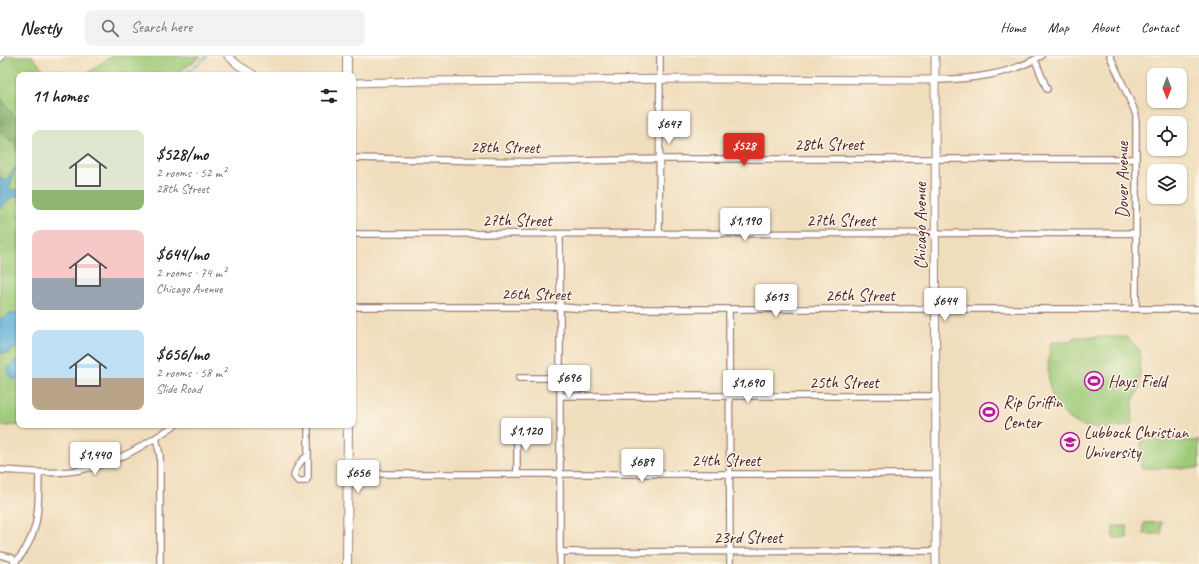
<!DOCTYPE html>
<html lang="en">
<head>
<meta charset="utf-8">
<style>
	:root { --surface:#fff; --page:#f2f2f2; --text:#202124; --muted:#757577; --line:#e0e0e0; --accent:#d93025 }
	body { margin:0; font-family:Caveat,sans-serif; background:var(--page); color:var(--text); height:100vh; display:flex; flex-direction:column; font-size:15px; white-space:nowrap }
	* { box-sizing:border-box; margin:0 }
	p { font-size:13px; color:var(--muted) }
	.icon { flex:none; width:22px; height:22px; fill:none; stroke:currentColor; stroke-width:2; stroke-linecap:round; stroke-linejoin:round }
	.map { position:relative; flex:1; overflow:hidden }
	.side { position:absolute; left:16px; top:16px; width:340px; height:356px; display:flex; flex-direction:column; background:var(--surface); border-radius:8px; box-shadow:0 1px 3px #0004 }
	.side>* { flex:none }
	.needle { width:26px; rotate:180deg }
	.fabs { position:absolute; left:1147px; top:12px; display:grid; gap:8px }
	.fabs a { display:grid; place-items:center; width:40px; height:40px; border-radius:8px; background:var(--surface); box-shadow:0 1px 3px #0004; font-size:20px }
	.price { position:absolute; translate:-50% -34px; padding:0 9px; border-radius:4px; background:#fff; color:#222; font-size:13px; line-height:26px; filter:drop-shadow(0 1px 2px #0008) }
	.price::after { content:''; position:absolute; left:50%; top:24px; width:12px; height:9px; margin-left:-6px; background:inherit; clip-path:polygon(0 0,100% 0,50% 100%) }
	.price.on { background:var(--accent); color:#fff }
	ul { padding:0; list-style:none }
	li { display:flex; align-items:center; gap:12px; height:100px; padding:0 16px }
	li span { display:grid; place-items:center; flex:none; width:112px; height:80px; border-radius:8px; color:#555 }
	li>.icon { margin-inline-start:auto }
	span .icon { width:48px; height:48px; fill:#fffc; stroke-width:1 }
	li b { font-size:17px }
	h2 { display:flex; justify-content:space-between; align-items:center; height:48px; padding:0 16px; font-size:17px }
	header { display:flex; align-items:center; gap:24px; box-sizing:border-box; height:56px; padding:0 20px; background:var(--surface); border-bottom:1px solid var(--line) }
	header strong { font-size:19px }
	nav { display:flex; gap:22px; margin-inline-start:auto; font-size:14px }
	.search { width:280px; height:36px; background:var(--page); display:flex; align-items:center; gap:10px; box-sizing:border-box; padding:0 14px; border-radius:8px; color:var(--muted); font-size:15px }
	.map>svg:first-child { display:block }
</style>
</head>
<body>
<header>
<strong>Nestly</strong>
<div class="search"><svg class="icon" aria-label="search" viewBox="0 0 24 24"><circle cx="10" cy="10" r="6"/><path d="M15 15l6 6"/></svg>Search here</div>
<nav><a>Home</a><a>Map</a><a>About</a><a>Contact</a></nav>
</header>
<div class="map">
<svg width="1199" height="508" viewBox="0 0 1199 508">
	<rect width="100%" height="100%" fill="#fcf5e5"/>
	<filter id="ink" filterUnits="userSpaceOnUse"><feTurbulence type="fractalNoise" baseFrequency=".025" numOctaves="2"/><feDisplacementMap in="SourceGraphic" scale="8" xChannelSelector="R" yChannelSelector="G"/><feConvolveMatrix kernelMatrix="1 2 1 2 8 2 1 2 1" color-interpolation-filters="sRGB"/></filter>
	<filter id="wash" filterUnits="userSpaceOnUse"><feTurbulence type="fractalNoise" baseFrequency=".012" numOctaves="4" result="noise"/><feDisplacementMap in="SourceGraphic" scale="16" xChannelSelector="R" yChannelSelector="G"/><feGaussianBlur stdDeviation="0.9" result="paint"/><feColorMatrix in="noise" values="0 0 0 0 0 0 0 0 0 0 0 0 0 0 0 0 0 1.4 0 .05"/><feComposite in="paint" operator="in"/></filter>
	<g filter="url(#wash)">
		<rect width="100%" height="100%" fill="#f0ddbc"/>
		<path fill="#9dca78" stroke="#747452" d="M4,0H32L48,19H19V369H26L0,370V3Z
			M111,0H201L175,19H85Z
			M1076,281H1126L1140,294V332L1133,345L1132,369C1120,371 1107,373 1095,372C1070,370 1052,351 1049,326C1047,313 1049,299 1051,286H1069Z
			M1141,384L1199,385V412H1141Z
			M1161,466V478H1144V467Z
			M1113,470H1127V482H1113Z"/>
		<path fill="#7eae68" stroke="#64664a" d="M0,41L19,67V97L16,94L15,85L10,84L5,80V78L0,75V67L2,66L0,62Z"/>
		<path fill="#58aed5" stroke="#516680" d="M16,111L9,131L10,134H19V140L12,141L0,153V120L2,124L6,125C10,120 11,115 16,111Z
			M19,257V291L7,297H0V263L10,258Z
			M19,302V323L14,324L7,318C7,310 13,307 19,302Z"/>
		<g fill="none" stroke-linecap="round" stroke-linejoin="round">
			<path stroke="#58aed5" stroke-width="1.5" d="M184,19L207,0"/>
		</g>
	</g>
	<g filter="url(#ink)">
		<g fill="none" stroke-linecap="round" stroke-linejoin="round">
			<defs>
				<path id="minor" d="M1110,0L1133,51L1136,59V253
					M1035,4L1047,33
					M935,24C972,23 1009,19 1041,0
					M353,102L541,106L660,103H1136
					M353,178L1136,177
					M560,178V508
					M659,178L660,0
					M353,251H561L586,253H1199
					M729,253L730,508
					M519,322H560
					M560,340H936
					M156,382L160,399V508
					M307,400C301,404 295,413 294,420L298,425H306L308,421V369
					M0,414C27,415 54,419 80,414C116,408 145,389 175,369
					M348,418H936
					M517,418V374
					M560,496L936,495
					M0,499L12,502L15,507
					M14,508C41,478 38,454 39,416"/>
				<path id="tertiary" d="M228,0L238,9L254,19
					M935,0L936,508
					M353,27L425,25L702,23L935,24"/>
				<path id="secondary" d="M347,0V19
					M0,1L1,0
					M347,508L348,369"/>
			</defs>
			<use href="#minor" stroke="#9d7e74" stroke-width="8"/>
			<use href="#tertiary" stroke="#9d7e74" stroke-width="9"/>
			<use href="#secondary" stroke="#9d7e74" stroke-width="10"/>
			<use href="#minor" stroke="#fff" stroke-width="5.5"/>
			<use href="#tertiary" stroke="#fff" stroke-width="7"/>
			<use href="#secondary" stroke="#fff" stroke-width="8"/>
		</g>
	</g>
	<defs>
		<symbol id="stadium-ring" viewBox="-11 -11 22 22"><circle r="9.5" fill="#fcf5e5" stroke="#b5179e" stroke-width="1.5"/><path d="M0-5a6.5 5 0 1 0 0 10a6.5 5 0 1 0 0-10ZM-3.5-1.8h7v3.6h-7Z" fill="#b5179e"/></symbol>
		<symbol id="university-ring" viewBox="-11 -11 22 22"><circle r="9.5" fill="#fcf5e5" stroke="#b5179e" stroke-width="1.5"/><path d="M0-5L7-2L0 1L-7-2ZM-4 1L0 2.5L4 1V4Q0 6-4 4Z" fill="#b5179e"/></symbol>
	</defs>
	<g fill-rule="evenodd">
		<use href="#stadium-ring" x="1083" y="314" width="22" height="22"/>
		<use href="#stadium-ring" x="978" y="345" width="22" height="22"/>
		<use href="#university-ring" x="1059" y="375" width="22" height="22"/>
	</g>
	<g text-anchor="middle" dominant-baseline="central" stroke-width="3" stroke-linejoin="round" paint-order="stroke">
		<g font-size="17" fill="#4a1f2b" stroke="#fcf5e5">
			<text x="829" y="88">28th Street</text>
			<text transform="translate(505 91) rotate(1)">28th Street</text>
			<text transform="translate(1122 124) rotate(-90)">Dover Avenue</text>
			<text x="517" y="164">27th Street</text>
			<text x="841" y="164">27th Street</text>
			<text transform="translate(920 170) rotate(-90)">Chicago Avenue</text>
			<text transform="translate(536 238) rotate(1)">26th Street</text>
			<text x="860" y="239">26th Street</text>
			<text x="844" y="326">25th Street</text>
			<text x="726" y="404">24th Street</text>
			<text x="748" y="481">23rd Street</text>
		</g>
		<g font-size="17" fill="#4a1f2b" stroke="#fcf5e5" text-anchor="start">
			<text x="1108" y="325">Hays Field</text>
			<text x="1003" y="346">Rip Griffin<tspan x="1003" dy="20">Center</tspan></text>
			<text x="1084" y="376">Lubbock Christian<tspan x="1084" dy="20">University</tspan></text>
		</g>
	</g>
</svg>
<div class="fabs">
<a><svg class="needle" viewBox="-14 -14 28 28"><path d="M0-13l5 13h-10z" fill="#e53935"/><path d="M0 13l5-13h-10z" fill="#757577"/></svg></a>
<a><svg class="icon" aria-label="locate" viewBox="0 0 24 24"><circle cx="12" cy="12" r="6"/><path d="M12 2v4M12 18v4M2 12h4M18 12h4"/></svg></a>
<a><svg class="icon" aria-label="layers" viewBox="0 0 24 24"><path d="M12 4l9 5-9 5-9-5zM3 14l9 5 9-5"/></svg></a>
</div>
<b class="price" style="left:669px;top:89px">$647</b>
<b class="price on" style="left:744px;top:111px">$528</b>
<b class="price" style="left:745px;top:186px">$1,190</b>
<b class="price" style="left:776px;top:262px">$613</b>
<b class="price" style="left:945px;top:266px">$644</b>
<b class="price" style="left:569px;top:343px">$696</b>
<b class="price" style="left:748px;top:348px">$1,690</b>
<b class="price" style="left:526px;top:396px">$1,120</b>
<b class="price" style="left:95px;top:420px">$1,440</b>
<b class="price" style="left:642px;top:427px">$689</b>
<b class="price" style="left:358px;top:438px">$656</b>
<section class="side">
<h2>11 homes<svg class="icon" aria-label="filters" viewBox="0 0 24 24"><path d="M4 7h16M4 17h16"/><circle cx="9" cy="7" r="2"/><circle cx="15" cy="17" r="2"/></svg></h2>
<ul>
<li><span style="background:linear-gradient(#dfe7d0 75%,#8fb573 0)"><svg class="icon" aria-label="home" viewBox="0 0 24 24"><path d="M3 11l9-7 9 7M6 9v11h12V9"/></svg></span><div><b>$528/mo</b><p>2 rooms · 52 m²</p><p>28th Street</p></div></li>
<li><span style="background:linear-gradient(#f6c9c9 60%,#9aa5b1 0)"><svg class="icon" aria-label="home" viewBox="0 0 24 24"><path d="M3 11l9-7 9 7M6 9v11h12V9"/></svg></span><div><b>$644/mo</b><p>2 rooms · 74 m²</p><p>Chicago Avenue</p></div></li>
<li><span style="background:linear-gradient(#bfe0f5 60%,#b9a48a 0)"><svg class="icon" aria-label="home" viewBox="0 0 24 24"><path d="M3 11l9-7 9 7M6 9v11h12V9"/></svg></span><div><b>$656/mo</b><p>2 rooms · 58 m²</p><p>Slide Road</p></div></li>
</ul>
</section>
</div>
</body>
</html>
